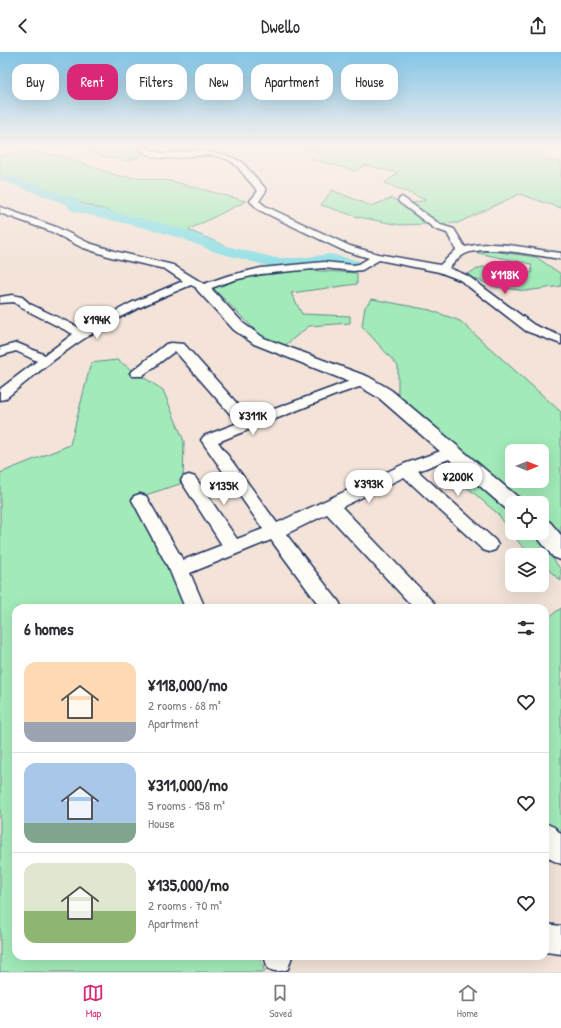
<!DOCTYPE html>
<html lang="en">
<head>
<meta charset="utf-8">
<style>
	:root { --surface:#fff; --page:#f2f2f3; --text:#2b2b33; --muted:#7c7c81; --line:#e1e1e2; --accent:#db2777 }
	body { margin:0; font-family:"Patrick Hand",sans-serif; background:var(--page); color:var(--text); height:100vh; display:flex; flex-direction:column; font-size:15px; white-space:nowrap }
	* { box-sizing:border-box; margin:0 }
	p { font-size:13px; color:var(--muted) }
	.icon { flex:none; width:22px; height:22px; fill:none; stroke:currentColor; stroke-width:2; stroke-linecap:round; stroke-linejoin:round }
	.map { position:relative; flex:1; overflow:hidden }
	.sheet { position:absolute; left:12px; top:552px; width:537px; height:356px; display:flex; flex-direction:column; background:var(--surface); border-radius:12px; box-shadow:0 4px 16px #0002 }
	.sheet>* { flex:none }
	.guide { position:absolute; left:12px; top:12px; width:537px; height:36px; display:flex; gap:8px }
	.needle { width:26px; rotate:90deg }
	.tools { position:absolute; left:505px; top:392px; display:grid; gap:8px }
	.tools a { display:grid; place-items:center; width:44px; height:44px; border-radius:8px; background:var(--surface); box-shadow:0 4px 16px #0002; font-size:20px }
	.price { position:absolute; translate:-50% -34px; padding:0 9px; border-radius:14px; background:#fff; color:#222; font-size:13px; line-height:26px; filter:drop-shadow(0 1px 2px #0008) }
	.price::after { content:''; position:absolute; left:50%; top:24px; width:12px; height:9px; margin-left:-6px; background:inherit; clip-path:polygon(0 0,100% 0,50% 100%) }
	.price.selected { background:var(--accent); color:#fff }
	ul { padding:0; list-style:none }
	li { display:flex; align-items:center; gap:12px; height:100px; padding:0 12px }
	li+li { border-top:1px solid var(--line) }
	li span { display:grid; place-items:center; flex:none; width:112px; height:80px; border-radius:12px; color:#555 }
	li>.icon { margin-inline-start:auto }
	span .icon { width:48px; height:48px; fill:#fffc; stroke-width:1 }
	li b { font-size:17px }
	h2 { display:flex; justify-content:space-between; align-items:center; height:48px; padding:0 12px; font-size:17px }
	.tag { padding:0 14px; border-radius:12px; background:var(--surface); box-shadow:0 4px 16px #0002; font-size:14px; line-height:36px }
	.tag.selected { background:var(--accent); color:#fff }
	header { display:flex; justify-content:space-between; align-items:center; height:52px; padding:0 12px; background:var(--surface); font-size:18px; font-weight:600 }
	.menu { display:flex; justify-content:space-around; align-items:center; height:56px; border-top:1px solid var(--line); background:var(--surface); font-size:11px; color:var(--muted) }
	.menu a { display:grid; justify-items:center; gap:2px }
	.menu .selected { color:var(--accent) }
	.map>svg:first-child { display:block }
</style>
</head>
<body>
<header><svg class="icon" aria-label="back" viewBox="0 0 24 24"><path d="M15 5l-7 7 7 7"/></svg>Dwello<svg class="icon" aria-label="share" viewBox="0 0 24 24"><path d="M12 15V3M7 8l5-5 5 5M5 13v7h14v-7"/></svg></header>
<div class="map">
<svg width="561" height="920" viewBox="0 0 561 920">
	<rect width="100%" height="100%" fill="#f3e3d8"/>
	<filter id="ink" filterUnits="userSpaceOnUse"><feTurbulence type="fractalNoise" baseFrequency=".025" numOctaves="2"/><feDisplacementMap in="SourceGraphic" scale="8" xChannelSelector="R" yChannelSelector="G"/><feConvolveMatrix kernelMatrix="1 2 1 2 8 2 1 2 1" color-interpolation-filters="sRGB"/></filter>
	<g filter="url(#ink)">
		<path fill="#a2eab8" stroke="#5e8c8b" fill-rule="evenodd" d="M88,94H135L143,103L130,109L100,104L83,95Z
			M280,94H490L495,95L514,94L537,97L546,108L561,110V156L519,142L458,171L400,173L358,165L321,153L332,138L371,154L392,146L403,153L426,148L385,131L398,121L365,113L355,119L311,107L318,100Z
			M25,98L65,105L119,124L171,129L246,149L188,178L226,194L0,127V104Z
			M491,199L536,205L561,222V234L526,239L496,235L465,223L482,215L532,221L531,212L473,200Z
			M301,218L357,221V232L291,241L302,262L350,264V271L309,274L283,295L261,284L213,236L247,225Z
			M372,247L430,258L460,269L561,360V488L542,470V451H522L496,426L398,347V314L362,274L365,255ZM512,399H542V429H512Z
			M117,308L163,338L184,389L183,431L139,445L187,556H16V904H259L265,920H0V421L70,393L91,311Z
			M469,424L512,460V481H535L561,518V529L542,512V503H532L520,492L498,462L460,429Z
			M561,556V789L545,777V568Z"/>
		<g fill="none" stroke-linecap="round" stroke-linejoin="round">
			<path fill="#8ddfe5" fill-rule="evenodd" d="M0,120L76,146L82,153L158,170L194,181L227,194L276,206H300L330,202L359,209L361,212L359,215L353,217L330,212L300,216H276L215,200L184,187L149,177L72,159L66,152L0,128Z"/>
			<defs>
				<path id="minor" d="M138,94H146L151,98L163,102L200,98L228,104L242,110L265,136L266,139L259,149L265,154L350,194L378,202L440,213L456,198L447,181L435,177L399,150L398,148L402,145L441,173L454,177L465,195C496,187 530,197 561,201V207C537,204 487,192 465,202C459,205 454,211 449,216L468,224L534,273L561,284V292L526,279L460,228L439,220L379,208L362,218L353,219L324,216L261,222L234,228L203,239L191,233C154,248 118,264 85,286C57,304 31,326 5,347L0,348V337L37,309L16,299L0,304V296L17,291L45,303L73,282L22,256L14,250L0,251V245L12,243L22,245L30,252L82,277L131,251L183,229L165,217L111,205L81,195L50,179L0,161V155L56,175L89,191L118,200L173,213L204,232L227,224L261,216L324,210L353,213L359,212L369,206L342,198L259,158L250,149L258,139L256,137C252,132 248,128 244,123C241,120 239,116 236,113C204,87 162,124 138,94Z
					M171,291L184,292L250,366L358,326L363,325L368,326L370,329L368,332L333,344L218,390L277,471L404,412L452,395L457,396L460,400L457,404L418,419L495,488L498,493L495,498L489,500L483,498L404,425L342,455L433,550L436,556H414L327,462L286,482L339,550L342,556H321L271,488L190,521L205,556H185L170,519L132,448L134,444L140,442L146,444L183,508L222,493L181,429L183,425L189,423L195,425L237,487L263,477L201,388L204,384L238,371L175,299L142,324H132L130,321L166,292Z
					M545,771L554,775L561,782V812L552,808L545,802Z
					M545,872L561,874V902L545,900Z
					M264,904H292L288,917C280,920 276,920 268,917Z"/>
				<path id="tertiary" d="M203,232L208,233L244,272L264,286L369,325L391,338L519,446L522,451H512V459L505,456L379,346L357,333L254,292L234,278L198,239L196,236L198,233Z
					M542,468L550,470L561,483V508L553,505L534,481H542Z"/>
			</defs>
			<use href="#minor" stroke="#1b2f5e" stroke-width="3"/>
			<use href="#tertiary" stroke="#1b2f5e" stroke-width="3"/>
			<use href="#minor" fill="#fdfcf7" fill-rule="evenodd"/>
			<use href="#tertiary" fill="#fdfcf7" fill-rule="evenodd"/>
		</g>
	</g>
	<linearGradient id="sky" x2="0" y2="1"><stop stop-color="#83c5e7"/><stop offset="0.42" stop-color="#faf2ed"/><stop offset="1" stop-color="#faf2ed" stop-opacity="0"/></linearGradient>
	<rect width="561" height="223" fill="url(#sky)"/>
</svg>
<div class="tools">
<a><svg class="needle" viewBox="-14 -14 28 28"><path d="M0-13l5 13h-10z" fill="#e53935"/><path d="M0 13l5-13h-10z" fill="#7c7c81"/></svg></a>
<a><svg class="icon" aria-label="locate" viewBox="0 0 24 24"><circle cx="12" cy="12" r="6"/><path d="M12 2v4M12 18v4M2 12h4M18 12h4"/></svg></a>
<a><svg class="icon" aria-label="layers" viewBox="0 0 24 24"><path d="M12 4l9 5-9 5-9-5zM3 14l9 5 9-5"/></svg></a>
</div>
<b class="price selected" style="left:505px;top:243px">¥118K</b>
<b class="price" style="left:97px;top:288px">¥194K</b>
<b class="price" style="left:253px;top:384px">¥311K</b>
<b class="price" style="left:458px;top:445px">¥200K</b>
<b class="price" style="left:369px;top:452px">¥393K</b>
<b class="price" style="left:224px;top:454px">¥135K</b>
<div class="guide">
<a class="tag">Buy</a>
<a class="tag selected">Rent</a>
<a class="tag">Filters</a>
<a class="tag">New</a>
<a class="tag">Apartment</a>
<a class="tag">House</a>
</div>
<section class="sheet">
<h2>6 homes<svg class="icon" aria-label="filters" viewBox="0 0 24 24"><path d="M4 7h16M4 17h16"/><circle cx="9" cy="7" r="2"/><circle cx="15" cy="17" r="2"/></svg></h2>
<ul>
<li><span style="background:linear-gradient(#ffd9b3 75%,#9aa5b1 0)"><svg class="icon" aria-label="home" viewBox="0 0 24 24"><path d="M3 11l9-7 9 7M6 9v11h12V9"/></svg></span><div><b>¥118,000/mo</b><p>2 rooms · 68 m²</p><p>Apartment</p></div><svg class="icon" aria-label="heart" viewBox="0 0 24 24"><path d="M12 20l-8-8c-3-5 5-10 8-4 3-6 11-1 8 4z"/></svg></li>
<li><span style="background:linear-gradient(#a9c7e8 75%,#7fa58c 0)"><svg class="icon" aria-label="home" viewBox="0 0 24 24"><path d="M3 11l9-7 9 7M6 9v11h12V9"/></svg></span><div><b>¥311,000/mo</b><p>5 rooms · 158 m²</p><p>House</p></div><svg class="icon" aria-label="heart" viewBox="0 0 24 24"><path d="M12 20l-8-8c-3-5 5-10 8-4 3-6 11-1 8 4z"/></svg></li>
<li><span style="background:linear-gradient(#dfe7d0 60%,#8fb573 0)"><svg class="icon" aria-label="home" viewBox="0 0 24 24"><path d="M3 11l9-7 9 7M6 9v11h12V9"/></svg></span><div><b>¥135,000/mo</b><p>2 rooms · 70 m²</p><p>Apartment</p></div><svg class="icon" aria-label="heart" viewBox="0 0 24 24"><path d="M12 20l-8-8c-3-5 5-10 8-4 3-6 11-1 8 4z"/></svg></li>
</ul>
</section>
</div>
<nav class="menu">
<a class="selected"><svg class="icon" aria-label="map" viewBox="0 0 24 24"><path d="M3 6l6-2 6 2 6-2v14l-6 2-6-2-6 2zM9 4v14M15 6v14"/></svg>Map</a>
<a><svg class="icon" aria-label="saved" viewBox="0 0 24 24"><path d="M7 4h10v16l-5-4-5 4z"/></svg>Saved</a>
<a><svg class="icon" aria-label="home" viewBox="0 0 24 24"><path d="M3 11l9-7 9 7M6 9v11h12V9"/></svg>Home</a>
</nav>
</body>
</html>
